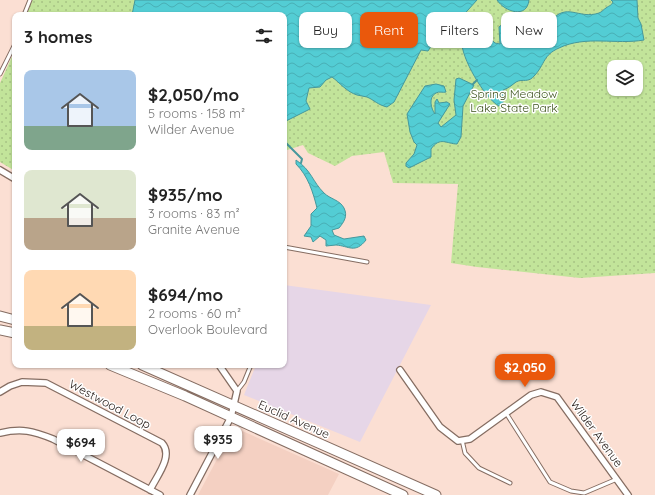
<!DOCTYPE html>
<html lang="en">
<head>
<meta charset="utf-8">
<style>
	:root { --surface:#fff; --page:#f6f6f6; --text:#222; --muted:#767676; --accent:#ea580c }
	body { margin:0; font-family:Quicksand,sans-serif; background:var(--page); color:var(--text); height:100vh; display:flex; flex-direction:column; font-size:15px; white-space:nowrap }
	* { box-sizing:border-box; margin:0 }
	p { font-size:13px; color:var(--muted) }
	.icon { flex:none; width:22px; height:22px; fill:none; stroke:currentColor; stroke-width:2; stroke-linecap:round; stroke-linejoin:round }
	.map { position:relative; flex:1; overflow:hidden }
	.details { position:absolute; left:12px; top:12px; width:275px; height:356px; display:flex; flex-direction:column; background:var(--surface); border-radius:8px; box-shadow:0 1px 3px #0004 }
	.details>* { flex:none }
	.guide { position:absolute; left:299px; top:12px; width:296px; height:36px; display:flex; gap:8px }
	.buttons { position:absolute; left:607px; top:60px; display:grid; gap:8px }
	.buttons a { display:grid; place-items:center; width:36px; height:36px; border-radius:8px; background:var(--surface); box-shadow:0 1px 3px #0004; font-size:20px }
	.price { position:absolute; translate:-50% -34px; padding:0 9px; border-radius:8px; background:#fff; color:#222; font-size:13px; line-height:26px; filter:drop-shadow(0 1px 2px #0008) }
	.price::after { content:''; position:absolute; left:50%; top:24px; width:12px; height:9px; margin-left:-6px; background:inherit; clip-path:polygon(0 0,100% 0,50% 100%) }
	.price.selected { background:var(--accent); color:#fff }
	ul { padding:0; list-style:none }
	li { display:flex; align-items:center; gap:12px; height:100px; padding:0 12px }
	li span { display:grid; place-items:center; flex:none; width:112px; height:80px; border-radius:8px; color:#555 }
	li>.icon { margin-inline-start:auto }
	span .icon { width:48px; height:48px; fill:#fffc; stroke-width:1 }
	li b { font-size:17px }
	h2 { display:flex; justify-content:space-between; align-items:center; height:48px; padding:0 12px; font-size:17px }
	.pill { padding:0 14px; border-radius:8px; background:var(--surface); box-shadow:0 1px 3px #0004; font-size:14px; line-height:36px }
	.pill.selected { background:var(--accent); color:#fff }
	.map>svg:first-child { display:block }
</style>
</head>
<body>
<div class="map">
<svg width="655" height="495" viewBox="0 0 655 495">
	<defs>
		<pattern id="park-dots" width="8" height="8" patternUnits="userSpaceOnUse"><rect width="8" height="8" fill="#c2e49a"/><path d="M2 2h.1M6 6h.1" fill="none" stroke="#a7c384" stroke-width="1.8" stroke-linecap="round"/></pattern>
		<pattern id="water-waves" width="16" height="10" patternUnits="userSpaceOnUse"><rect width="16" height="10" fill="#53cdd4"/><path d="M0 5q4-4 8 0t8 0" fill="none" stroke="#48afb5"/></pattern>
	</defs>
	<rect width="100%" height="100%" fill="#fbdfd3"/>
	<path fill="#e6d6e7" d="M284,285L431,305L360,442L244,395L256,365H284Z"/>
	<path fill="#f4d0c2" d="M236,430H240L339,474L328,495H198L231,433Z"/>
	<path fill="url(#park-dots)" fill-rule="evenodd" d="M29,0H655V273L580,278L477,267L451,263L458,184L393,183L384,152L352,156L335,166L308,153L303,145L284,151V15H25ZM614,67H636V89H614Z
		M15,50V171L0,162V83Z"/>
	<path fill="url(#water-waves)" stroke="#46989c" d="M135,0H477L459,20L454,21L439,34L428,51L421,50L394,102L387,107C378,105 374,100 367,97C364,96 360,96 357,95C347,92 340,83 332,77L326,80L320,87L309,88L306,101L310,109L284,122V15H132Z
		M497,0H529C527,19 505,12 497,0Z
		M611,0H637L638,18L641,24L644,40C616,45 586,35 559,48C543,55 545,64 535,75C528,84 523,78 516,82C512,85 509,88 503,90V104L499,106C485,99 460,56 462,41C466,36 476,33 483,32L495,43L500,44L499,27L509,19L550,22C567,1 578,20 599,13C602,12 604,9 606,8C610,5 611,6 613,2Z
		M459,78L474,85L463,106L461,137L457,144C447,144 440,136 431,149V157L409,168L406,166V163L414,154L417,145L414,142L410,132L407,114L425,86L436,84L444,86L446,92C443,93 439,91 436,93C428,97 431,109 435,114V102L437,99L439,103L447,102L450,104L438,123L441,127L456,115L454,100L456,79Z
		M296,160C312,171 312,181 324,193C330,199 340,200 344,208C348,216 344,222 339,228L332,230L334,235L344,239L364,236L366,240C355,254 349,246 336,245C333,245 329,246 326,246V240L320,236L313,242L311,237L304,236L311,226V214L317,208C313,192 308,176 296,164Z"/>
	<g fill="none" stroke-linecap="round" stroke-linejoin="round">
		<path stroke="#46989c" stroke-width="2" d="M473,84L477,80
			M284,141L302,159L301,163"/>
		<defs>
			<path id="service" d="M24,15L30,0
				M0,74L15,44
				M284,247L367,262
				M237,391L244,382L251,365
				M506,413L550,482L571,491L584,493L617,479
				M462,440L465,453L479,468L510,483"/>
			<path id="minor" d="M0,170L15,179
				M400,370L440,427L458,441L470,439L531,395L541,392L557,397L628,495
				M0,392L10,386L22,382L46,383L162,443C174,456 156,477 150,490
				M0,433C22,428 33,431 53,439L160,495
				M190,495L231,417L237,391L219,365"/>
			<path id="trunk" d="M0,316L15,320
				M0,330L15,333
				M110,365L185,396L403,495
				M142,365L436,495"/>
		</defs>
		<use href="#service" stroke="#856d62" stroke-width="5"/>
		<use href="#minor" stroke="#856d62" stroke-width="8"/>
		<use href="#trunk" stroke="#856d62" stroke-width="11"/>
		<use href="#service" stroke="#fff" stroke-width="3"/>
		<use href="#minor" stroke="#fff" stroke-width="5.5"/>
		<use href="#trunk" stroke="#fff" stroke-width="9"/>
	</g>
	<g text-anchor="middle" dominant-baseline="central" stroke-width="3" stroke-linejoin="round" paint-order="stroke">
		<g font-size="12" fill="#3b511b" stroke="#fff">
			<text x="514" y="93">Spring Meadow<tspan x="514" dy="14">Lake State Park</tspan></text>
		</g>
		<g font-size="12" fill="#261c18" stroke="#fff">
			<text transform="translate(110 404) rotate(28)">Westwood Loop</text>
			<text transform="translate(294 419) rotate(24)">Euclid Avenue</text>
			<text transform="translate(597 433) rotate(54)">Wilder Avenue</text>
		</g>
	</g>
</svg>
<div class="buttons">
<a><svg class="icon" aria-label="layers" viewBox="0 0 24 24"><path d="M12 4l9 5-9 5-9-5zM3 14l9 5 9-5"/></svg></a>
</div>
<b class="price selected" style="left:525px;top:388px">$2,050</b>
<b class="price" style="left:218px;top:460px">$935</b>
<b class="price" style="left:81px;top:463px">$694</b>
<div class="guide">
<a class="pill">Buy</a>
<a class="pill selected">Rent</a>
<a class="pill">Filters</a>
<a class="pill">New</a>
</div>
<section class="details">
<h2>3 homes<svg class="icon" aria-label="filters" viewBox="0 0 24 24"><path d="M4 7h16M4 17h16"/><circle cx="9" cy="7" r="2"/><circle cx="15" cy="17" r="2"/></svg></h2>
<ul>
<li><span style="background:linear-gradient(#a9c7e8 70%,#7fa58c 0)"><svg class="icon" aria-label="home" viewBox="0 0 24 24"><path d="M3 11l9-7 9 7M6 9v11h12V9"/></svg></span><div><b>$2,050/mo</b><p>5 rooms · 158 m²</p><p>Wilder Avenue</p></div></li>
<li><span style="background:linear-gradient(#dfe7d0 60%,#b9a48a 0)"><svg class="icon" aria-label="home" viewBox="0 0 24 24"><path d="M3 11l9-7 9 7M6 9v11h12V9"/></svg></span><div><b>$935/mo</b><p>3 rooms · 83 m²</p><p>Granite Avenue</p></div></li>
<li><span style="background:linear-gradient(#ffd9b3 70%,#c2b280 0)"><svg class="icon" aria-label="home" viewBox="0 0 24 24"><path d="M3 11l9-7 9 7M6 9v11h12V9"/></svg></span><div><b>$694/mo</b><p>2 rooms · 60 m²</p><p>Overlook Boulevard</p></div></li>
</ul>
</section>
</div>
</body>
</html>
